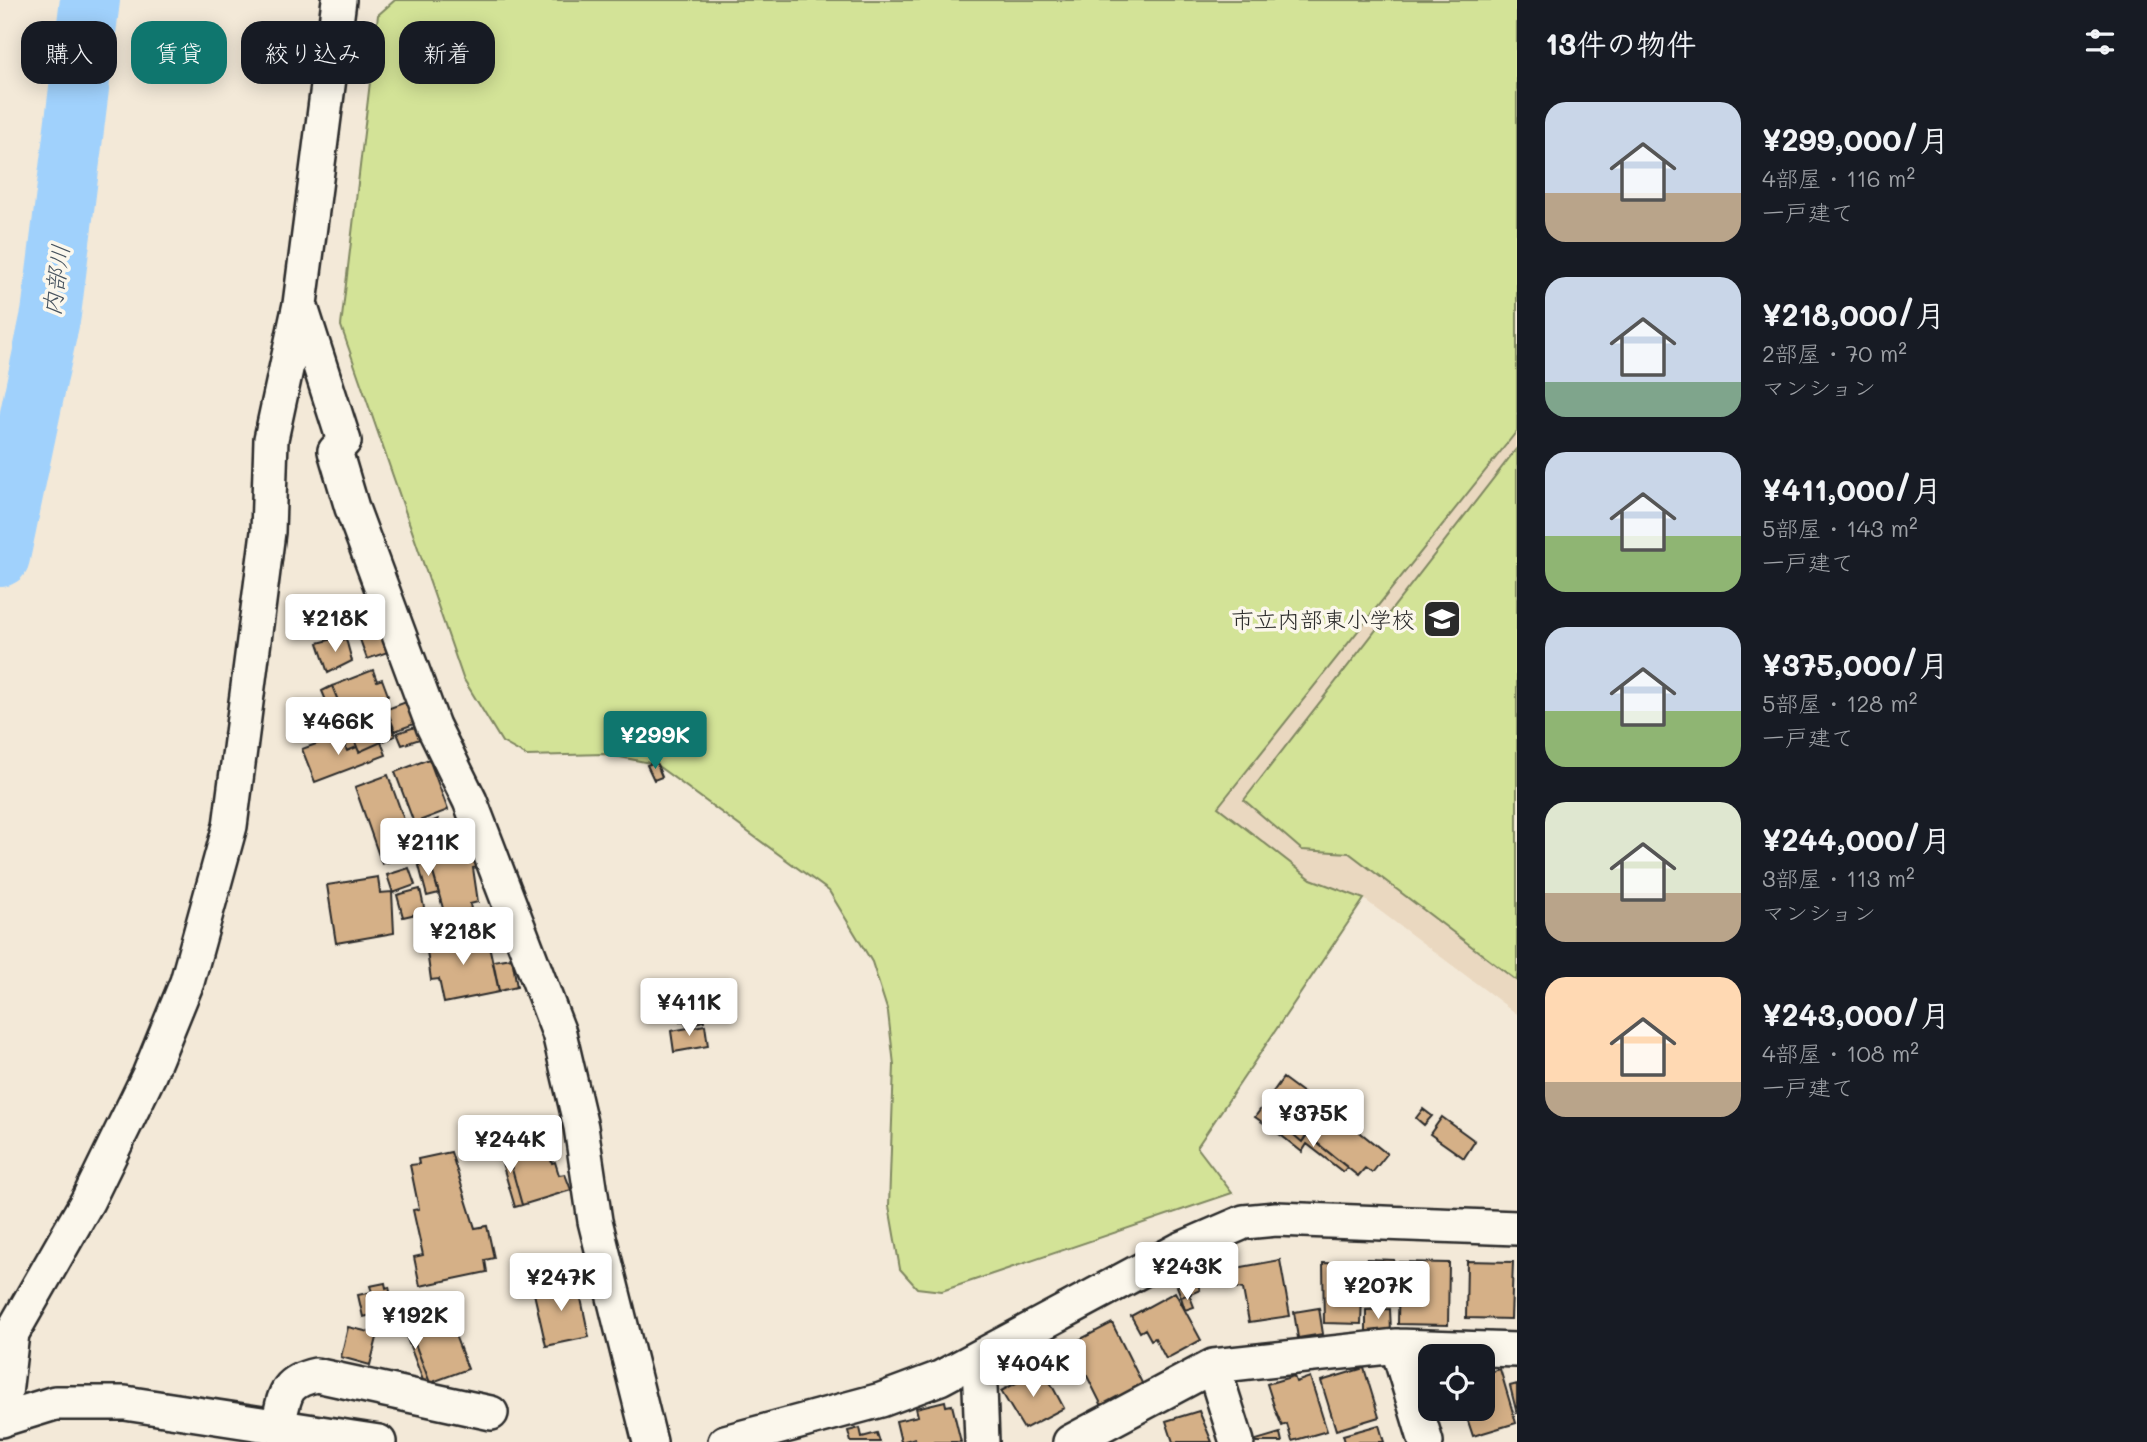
<!DOCTYPE html>
<html lang="ja">
<head>
<meta charset="utf-8">
<style>
	:root { --surface:#171b24; --page:#242831; --text:#f1f3f6; --muted:#9ea1a6; --accent:#0f766e }
	body { margin:0; font-family:Mali,"Klee One",sans-serif; background:var(--page); color:var(--text); height:100vh; display:flex; flex-direction:column; font-size:26px; white-space:nowrap }
	* { box-sizing:border-box; margin:0 }
	p { font-size:23px; color:var(--muted) }
	.icon { flex:none; width:38px; height:38px; fill:none; stroke:currentColor; stroke-width:2; stroke-linecap:round; stroke-linejoin:round }
	.map { position:relative; flex:1; overflow:hidden }
	.drawer { display:flex; flex-direction:column; background:var(--surface); width:630px }
	.drawer>* { flex:none }
	.top-card { position:absolute; left:21px; top:21px; width:665px; height:63px; display:flex; gap:14px }
	.fabs { position:absolute; left:1418px; top:1344px; display:grid; gap:14px }
	.fabs a { display:grid; place-items:center; width:77px; height:77px; border-radius:14px; background:var(--surface); box-shadow:0 4px 18px #0003; font-size:35px }
	.price { position:absolute; translate:-50% -60px; padding:0 16px; border-radius:7px; background:#fff; color:#222; font-size:23px; line-height:46px; filter:drop-shadow(0 2px 4px #0008) }
	.price::after { content:''; position:absolute; left:50%; top:42px; width:21px; height:16px; margin-left:-10px; background:inherit; clip-path:polygon(0 0,100% 0,50% 100%) }
	.price.selected { background:var(--accent); color:#fff }
	ul { padding:0; list-style:none }
	li { display:flex; align-items:center; gap:21px; height:175px; padding:0 28px }
	li span { display:grid; place-items:center; flex:none; width:196px; height:140px; border-radius:21px; color:#555 }
	li>.icon { margin-inline-start:auto }
	span .icon { width:84px; height:84px; fill:#fffc; stroke-width:1 }
	li b { font-size:30px }
	h2 { display:flex; justify-content:space-between; align-items:center; height:84px; padding:0 28px; font-size:30px }
	.pill { padding:0 24px; border-radius:21px; background:var(--surface); box-shadow:0 4px 18px #0003; font-size:24px; line-height:63px }
	.pill.selected { background:var(--accent); color:#fff }
	main { display:flex; flex:1; min-height:0 }
	.map>svg:first-child { display:block }
</style>
</head>
<body>
<main>
<div class="map">
<svg width="1517" height="1442" viewBox="0 0 1517 1442">
	<rect width="100%" height="100%" fill="#f3e9d8"/>
	<filter id="ink" filterUnits="userSpaceOnUse"><feTurbulence type="fractalNoise" baseFrequency=".0143" numOctaves="2"/><feDisplacementMap in="SourceGraphic" scale="14" xChannelSelector="R" yChannelSelector="G"/><feConvolveMatrix kernelMatrix="1 2 1 2 8 2 1 2 1" color-interpolation-filters="sRGB"/></filter>
	<g filter="url(#ink)">
		<path fill="#ead8c0" d="M1517,431V1014L1364,899L1311,879L1217,807Z"/>
		<path fill="#d3e397" stroke="#7f8761" stroke-width="2" d="M395,0H1517V431L1218,807L1311,879L1364,899L1197,1147L1232,1193L942,1291L917,1288L900,1269L889,1206L894,1065L888,1012L872,962L829,891L655,764L605,754L527,756L502,742L463,678L341,326L378,15Z
			M1517,448V981L1349,853L1302,850L1244,800Z"/>
		<g fill="none" stroke-linecap="round" stroke-linejoin="round">
			<path stroke="#a0d1fc" stroke-width="60" d="M0,557L51,314L90,0"/>
		</g>
		<path fill="#d5b087" stroke="#2b2b2b" stroke-width="2" d="M374,605L391,651L367,659L351,614Z
			M333,639L334,642L346,639L352,661L328,673L318,643Z
			M373,670L377,681L382,679L388,695L383,698L385,702L382,703L395,736L359,752L332,686Z
			M332,686L357,747L347,751L322,691Z
			M409,701L417,723L395,731L387,709Z
			M418,726L423,738L402,745L397,733Z
			M341,735L347,751L357,747L359,752L381,742L386,755L315,782L302,749Z
			M429,759L448,810L414,823L395,772Z
			M656,762L662,777L654,780L647,765Z
			M388,775L412,842L406,844L410,854L382,864L355,787Z
			M438,819L448,843L425,853L415,829Z
			M471,848L477,867L473,868L478,902L470,904L471,909L453,914L452,910L444,912L429,859Z
			M429,859L439,893L427,896L418,862Z
			M409,868L415,885L393,893L387,875Z
			M378,877L380,893L392,892L394,933L336,943L327,885Z
			M420,889L425,912L403,917L397,895Z
			M486,931L499,992L444,1003L439,979L431,980L426,944Z
			M512,958L517,987L499,991L493,961Z
			M700,1003L704,1021L686,1025L685,1021L680,1022L681,1007Z
			M705,1025L708,1046L674,1052L671,1031Z
			M1283,1078L1310,1098L1306,1104L1319,1113L1302,1142L1287,1129L1282,1136L1255,1117Z
			M1423,1109L1432,1116L1424,1125L1416,1118Z
			M1321,1110L1343,1127L1347,1122L1387,1154L1372,1173L1365,1168L1358,1176L1307,1135L1313,1127L1310,1124Z
			M1442,1117L1475,1141L1464,1158L1430,1134Z
			M1287,1129L1302,1142L1307,1135L1347,1167L1343,1172L1307,1144L1302,1152L1282,1136Z
			M547,1131L550,1140L545,1141L552,1163L555,1162L559,1175L565,1174L571,1190L522,1205L505,1144Z
			M505,1144L522,1205L515,1207L497,1146Z
			M451,1152L475,1228L487,1226L494,1258L485,1260L487,1272L420,1286L414,1257L423,1255L413,1210L419,1209L410,1165L419,1164L418,1159Z
			M1366,1259L1394,1260V1268L1366,1267Z
			M1280,1260L1290,1316L1249,1322L1243,1289L1237,1288L1236,1268Z
			M1467,1261L1513,1262L1511,1319L1466,1318Z
			M1399,1262L1449,1263L1448,1325L1398,1324Z
			M1323,1263L1363,1264L1361,1324L1324,1323Z
			M1195,1277L1200,1290L1191,1294L1187,1281Z
			M577,1279L589,1337L546,1346L533,1289Z
			M385,1283L386,1288L389,1287L394,1310L363,1317L358,1295L372,1292L370,1286Z
			M1186,1283L1189,1294L1181,1297L1177,1286Z
			M1175,1292L1201,1340L1166,1359L1155,1338L1151,1340L1145,1329L1140,1332L1131,1316Z
			M1189,1294L1194,1307L1185,1310L1181,1297Z
			M443,1304L468,1369L430,1383L405,1318Z
			M1319,1308L1323,1334L1298,1338L1294,1312Z
			M1390,1309L1391,1331L1366,1332V1310Z
			M405,1318L429,1380L424,1383L400,1320Z
			M1112,1323L1143,1385L1102,1406L1071,1344Z
			M348,1327L378,1334L370,1365L341,1357Z
			M1364,1368L1379,1417L1336,1430L1321,1381Z
			M1043,1369L1064,1408L1024,1429L1001,1391Z
			M1500,1369L1516,1423L1473,1436L1464,1409H1482V1374Z
			M1294,1376L1296,1382L1310,1377L1327,1431L1292,1441L1287,1424L1282,1426L1275,1409L1267,1384Z
			M1517,1384V1414L1510,1386Z
			M945,1401L946,1406L952,1405L961,1442H916L915,1438L901,1442L896,1421L918,1416L916,1408Z
			M1199,1411L1212,1442H1173L1166,1421Z
			M1379,1425L1384,1442H1345L1343,1435Z
			M860,1428L862,1437L877,1433L880,1442H851L848,1431Z
			M1280,1433L1282,1442H1257L1256,1440Z"/>
		<g fill="none" stroke-linecap="round" stroke-linejoin="round">
			<defs>
				<path id="minor" d="M301,307L344,441L335,451L352,508L433,726L470,801L559,1033L581,1127L595,1221L650,1442
					M1397,1346L1426,1442
					M979,1360L982,1442
					M1213,1366L1237,1442
					M0,1420L55,1403H125L379,1442
					M2,1420L12,1333L88,1200L149,1075L187,982L230,826L268,532L271,439L300,304L339,0
					M278,1426C285,1396 283,1382 316,1375L491,1413
					M725,1442L881,1400L940,1378L1179,1250L1244,1222L1276,1219L1517,1228
					M1070,1442L1213,1366L1397,1346L1517,1350"/>
			</defs>
			<use href="#minor" stroke="#2b2b2b" stroke-width="38"/>
			<use href="#minor" stroke="#fbf7ec" stroke-width="33"/>
		</g>
	</g>
	<defs>
		<symbol id="school-square" viewBox="-11 -11 22 22"><rect x="-9" y="-9" width="18" height="18" rx="4" fill="#2b2b2b" stroke="#fbf7ec"/><path d="M0-5L7-2L0 1L-7-2ZM-4 1L0 2.5L4 1V4Q0 6-4 4Z" fill="#fff"/></symbol>
	</defs>
	<g fill-rule="evenodd">
		<use href="#school-square" x="1420" y="597" width="44" height="44"/>
	</g>
	<g text-anchor="middle" dominant-baseline="central" stroke-width="7" stroke-linejoin="round" paint-order="stroke">
		<g font-size="23" fill="#2b2b2b" stroke="#fbf7ec" text-anchor="end">
			<text x="1415" y="619">市立内部東小学校</text>
		</g>
		<g font-size="24" font-style="italic" fill="#48545f" stroke="#fbf7ec">
			<text transform="translate(55 280) rotate(-82)">内部川</text>
		</g>
	</g>
</svg>
<div class="fabs">
<a><svg class="icon" aria-label="locate" viewBox="0 0 24 24"><circle cx="12" cy="12" r="6"/><path d="M12 2v4M12 18v4M2 12h4M18 12h4"/></svg></a>
</div>
<b class="price" style="left:335px;top:654px">¥218K</b>
<b class="price" style="left:338px;top:757px">¥466K</b>
<b class="price selected" style="left:655px;top:771px">¥299K</b>
<b class="price" style="left:428px;top:878px">¥211K</b>
<b class="price" style="left:463px;top:967px">¥218K</b>
<b class="price" style="left:689px;top:1038px">¥411K</b>
<b class="price" style="left:1313px;top:1149px">¥375K</b>
<b class="price" style="left:510px;top:1175px">¥244K</b>
<b class="price" style="left:1187px;top:1302px">¥243K</b>
<b class="price" style="left:561px;top:1313px">¥247K</b>
<b class="price" style="left:1378px;top:1321px">¥207K</b>
<b class="price" style="left:415px;top:1351px">¥192K</b>
<b class="price" style="left:1033px;top:1399px">¥404K</b>
<div class="top-card">
<a class="pill">購入</a>
<a class="pill selected">賃貸</a>
<a class="pill">絞り込み</a>
<a class="pill">新着</a>
</div>
</div>
<section class="drawer">
<h2>13件の物件<svg class="icon" aria-label="filters" viewBox="0 0 24 24"><path d="M4 7h16M4 17h16"/><circle cx="9" cy="7" r="2"/><circle cx="15" cy="17" r="2"/></svg></h2>
<ul>
<li><span style="background:linear-gradient(#c9d6e8 65%,#b9a48a 0)"><svg class="icon" aria-label="home" viewBox="0 0 24 24"><path d="M3 11l9-7 9 7M6 9v11h12V9"/></svg></span><div><b>¥299,000/月</b><p>4部屋 · 116 m²</p><p>一戸建て</p></div></li>
<li><span style="background:linear-gradient(#c9d6e8 75%,#7fa58c 0)"><svg class="icon" aria-label="home" viewBox="0 0 24 24"><path d="M3 11l9-7 9 7M6 9v11h12V9"/></svg></span><div><b>¥218,000/月</b><p>2部屋 · 70 m²</p><p>マンション</p></div></li>
<li><span style="background:linear-gradient(#c9d6e8 60%,#8fb573 0)"><svg class="icon" aria-label="home" viewBox="0 0 24 24"><path d="M3 11l9-7 9 7M6 9v11h12V9"/></svg></span><div><b>¥411,000/月</b><p>5部屋 · 143 m²</p><p>一戸建て</p></div></li>
<li><span style="background:linear-gradient(#c9d6e8 60%,#8fb573 0)"><svg class="icon" aria-label="home" viewBox="0 0 24 24"><path d="M3 11l9-7 9 7M6 9v11h12V9"/></svg></span><div><b>¥375,000/月</b><p>5部屋 · 128 m²</p><p>一戸建て</p></div></li>
<li><span style="background:linear-gradient(#dfe7d0 65%,#b9a48a 0)"><svg class="icon" aria-label="home" viewBox="0 0 24 24"><path d="M3 11l9-7 9 7M6 9v11h12V9"/></svg></span><div><b>¥244,000/月</b><p>3部屋 · 113 m²</p><p>マンション</p></div></li>
<li><span style="background:linear-gradient(#ffd9b3 75%,#b9a48a 0)"><svg class="icon" aria-label="home" viewBox="0 0 24 24"><path d="M3 11l9-7 9 7M6 9v11h12V9"/></svg></span><div><b>¥243,000/月</b><p>4部屋 · 108 m²</p><p>一戸建て</p></div></li>
</ul>
</section>
</main>
</body>
</html>
